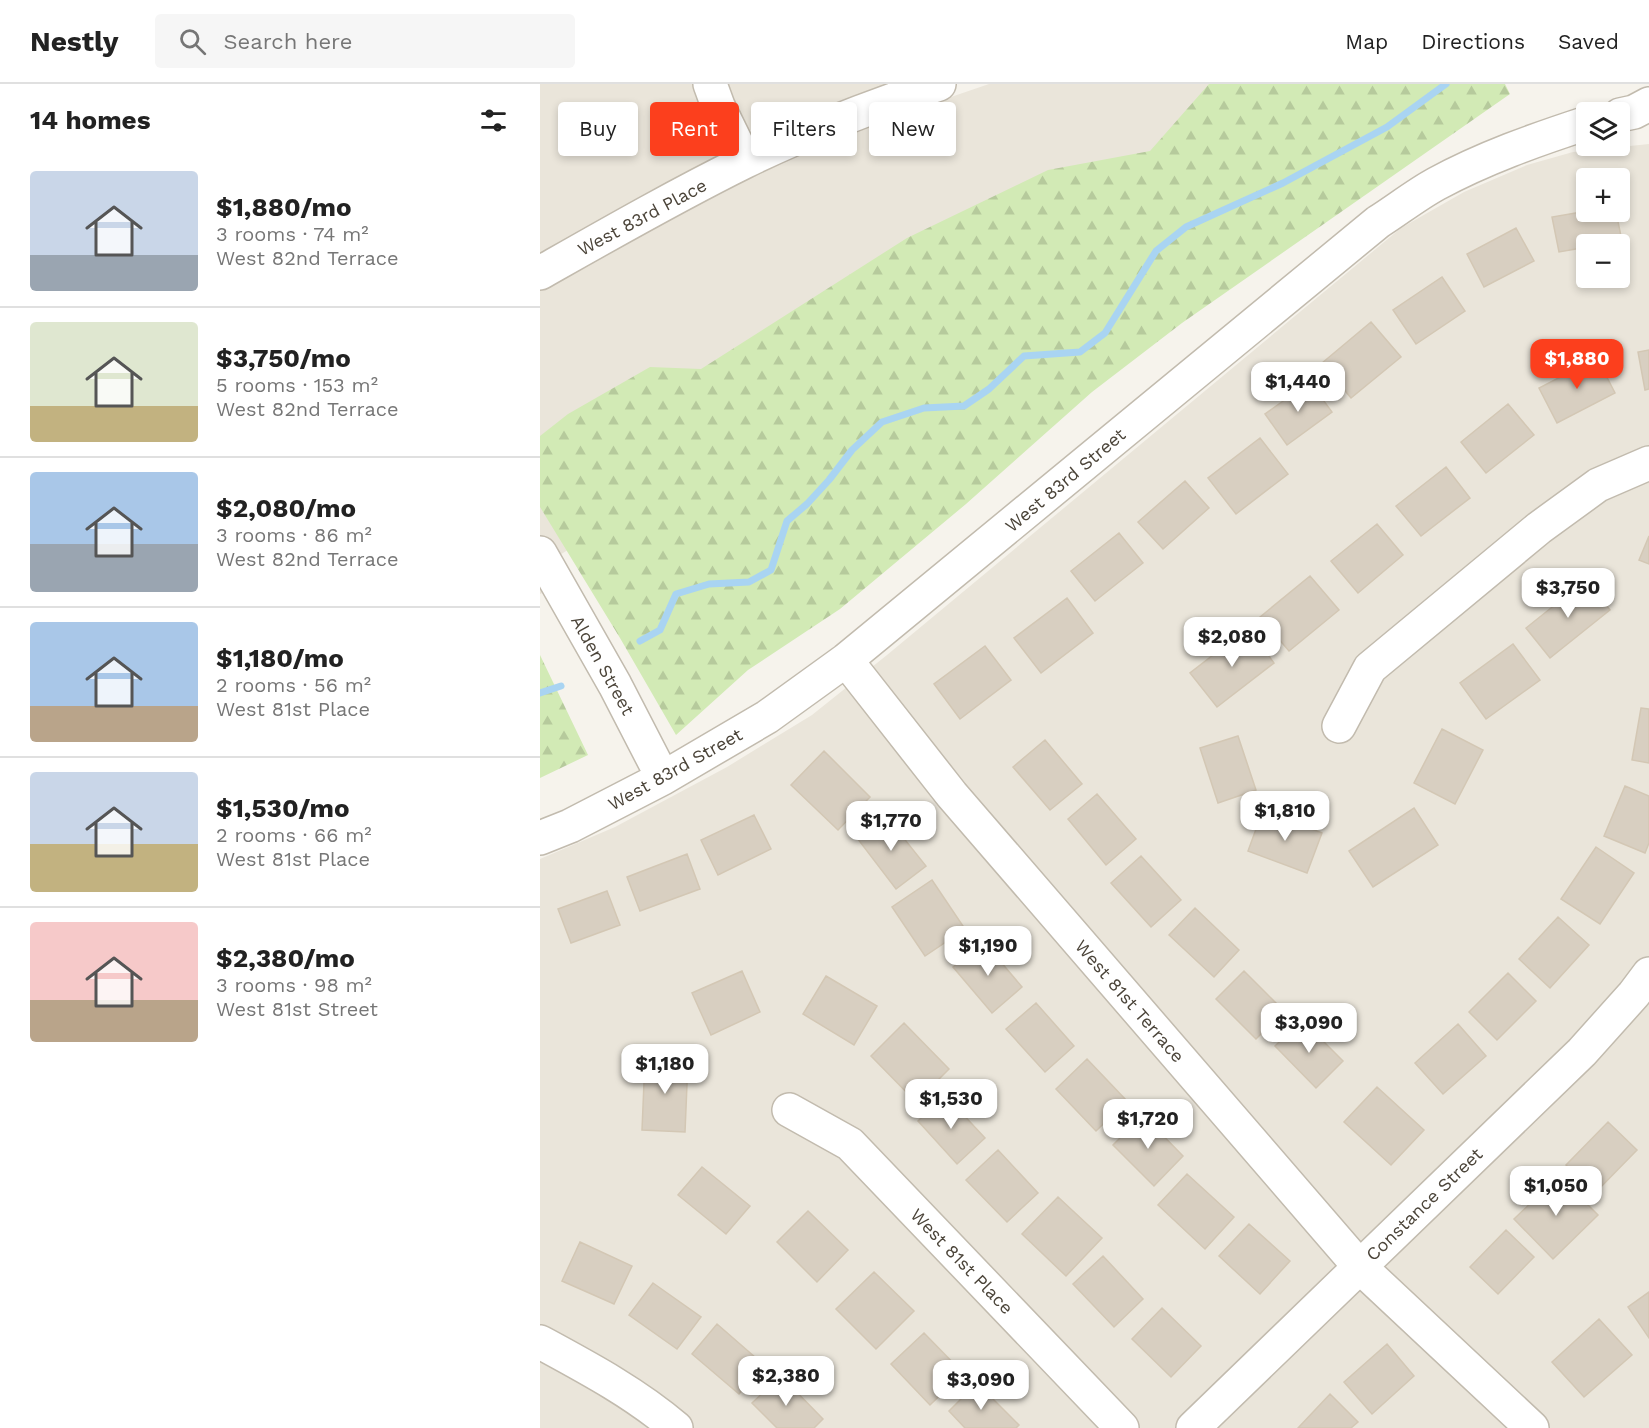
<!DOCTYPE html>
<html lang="en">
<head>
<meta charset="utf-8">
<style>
	:root { --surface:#fff; --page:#f6f6f6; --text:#222; --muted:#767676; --line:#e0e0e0; --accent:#fc3f1d }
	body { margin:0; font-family:"Work Sans",sans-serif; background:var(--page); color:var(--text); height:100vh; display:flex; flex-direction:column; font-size:22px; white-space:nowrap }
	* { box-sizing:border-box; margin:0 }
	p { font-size:20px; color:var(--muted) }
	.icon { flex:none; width:33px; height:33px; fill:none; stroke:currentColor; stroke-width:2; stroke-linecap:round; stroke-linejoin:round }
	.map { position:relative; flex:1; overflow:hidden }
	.side { display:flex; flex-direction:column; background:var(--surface); width:540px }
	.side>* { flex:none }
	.hud { position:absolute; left:18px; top:18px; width:570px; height:54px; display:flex; gap:12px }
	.buttons { position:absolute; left:1036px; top:18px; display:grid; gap:12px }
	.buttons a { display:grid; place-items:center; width:54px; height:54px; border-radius:6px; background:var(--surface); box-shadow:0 3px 9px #0003; font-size:30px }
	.price { position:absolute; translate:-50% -51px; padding:0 14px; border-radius:12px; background:#fff; color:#222; font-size:20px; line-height:39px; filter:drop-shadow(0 2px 3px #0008) }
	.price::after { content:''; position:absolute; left:50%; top:36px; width:18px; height:14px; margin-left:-9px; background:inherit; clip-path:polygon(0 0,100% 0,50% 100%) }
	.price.selected { background:var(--accent); color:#fff }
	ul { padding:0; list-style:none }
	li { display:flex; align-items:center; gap:18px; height:150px; padding:0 30px }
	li+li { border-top:2px solid var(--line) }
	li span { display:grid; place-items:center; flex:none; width:168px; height:120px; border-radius:6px; color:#555 }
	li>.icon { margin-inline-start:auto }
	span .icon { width:72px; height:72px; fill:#fffc; stroke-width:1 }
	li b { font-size:26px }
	h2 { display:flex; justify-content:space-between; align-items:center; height:72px; padding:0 30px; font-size:26px }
	.pill { padding:0 21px; border-radius:6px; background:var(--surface); box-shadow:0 3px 9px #0003; font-size:21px; line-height:54px }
	.pill.selected { background:var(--accent); color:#fff }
	header { display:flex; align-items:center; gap:36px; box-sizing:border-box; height:84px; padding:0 30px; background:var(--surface); border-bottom:2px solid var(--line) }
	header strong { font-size:28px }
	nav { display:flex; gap:33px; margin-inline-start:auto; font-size:21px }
	.search { width:420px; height:54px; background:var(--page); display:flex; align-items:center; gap:15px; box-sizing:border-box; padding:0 21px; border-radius:6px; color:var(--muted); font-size:22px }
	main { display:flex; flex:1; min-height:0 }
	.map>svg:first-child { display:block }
</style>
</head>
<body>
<header>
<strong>Nestly</strong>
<div class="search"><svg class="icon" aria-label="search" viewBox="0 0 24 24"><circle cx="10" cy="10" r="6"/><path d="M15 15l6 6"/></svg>Search here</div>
<nav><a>Map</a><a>Directions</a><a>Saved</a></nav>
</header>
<main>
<section class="side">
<h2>14 homes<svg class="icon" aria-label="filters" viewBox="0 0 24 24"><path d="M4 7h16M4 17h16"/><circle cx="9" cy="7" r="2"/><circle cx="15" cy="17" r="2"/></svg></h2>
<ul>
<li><span style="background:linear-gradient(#c9d6e8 70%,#9aa5b1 0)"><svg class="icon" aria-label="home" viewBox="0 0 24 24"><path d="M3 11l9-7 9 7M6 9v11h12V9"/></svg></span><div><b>$1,880/mo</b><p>3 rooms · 74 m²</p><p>West 82nd Terrace</p></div></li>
<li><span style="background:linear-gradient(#dfe7d0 70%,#c2b280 0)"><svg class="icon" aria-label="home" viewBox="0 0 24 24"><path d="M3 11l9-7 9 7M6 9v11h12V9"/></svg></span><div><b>$3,750/mo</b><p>5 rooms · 153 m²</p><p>West 82nd Terrace</p></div></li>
<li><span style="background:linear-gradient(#a9c7e8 60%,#9aa5b1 0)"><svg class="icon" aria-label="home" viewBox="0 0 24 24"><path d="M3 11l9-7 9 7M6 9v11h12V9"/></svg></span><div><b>$2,080/mo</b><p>3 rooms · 86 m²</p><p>West 82nd Terrace</p></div></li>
<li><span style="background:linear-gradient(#a9c7e8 70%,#b9a48a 0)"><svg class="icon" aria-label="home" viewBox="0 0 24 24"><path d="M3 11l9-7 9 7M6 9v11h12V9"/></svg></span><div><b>$1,180/mo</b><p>2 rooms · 56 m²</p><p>West 81st Place</p></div></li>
<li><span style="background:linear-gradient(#c9d6e8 60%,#c2b280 0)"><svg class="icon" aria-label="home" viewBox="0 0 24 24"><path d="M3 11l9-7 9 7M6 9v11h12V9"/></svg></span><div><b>$1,530/mo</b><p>2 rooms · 66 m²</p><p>West 81st Place</p></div></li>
<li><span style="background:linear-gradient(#f6c9c9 65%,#b9a48a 0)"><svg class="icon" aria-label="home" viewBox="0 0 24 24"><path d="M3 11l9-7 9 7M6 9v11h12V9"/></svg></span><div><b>$2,380/mo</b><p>3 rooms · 98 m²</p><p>West 81st Street</p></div></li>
</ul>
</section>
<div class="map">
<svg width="1109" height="1344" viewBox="0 0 1109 1344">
	<defs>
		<pattern id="forest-firs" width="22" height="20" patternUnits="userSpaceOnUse" patternTransform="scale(1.5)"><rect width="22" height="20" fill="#d2eab5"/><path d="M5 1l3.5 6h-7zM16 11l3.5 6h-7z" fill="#b6ca9c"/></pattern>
	</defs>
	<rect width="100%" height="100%" fill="#f6f3ec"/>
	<path fill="#eae5da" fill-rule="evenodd" d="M0,0H156L203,95L332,40L449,0H760L645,89L18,472L7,507L0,510Z
		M188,0H374L228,52H219L207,44L192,21Z
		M1109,60V1344H0V775L75,743L187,683L272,631L347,571L861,144L924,108L987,81L1033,68ZM1047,94H1080V128H1047ZM1047,160H1080V194H1047Z"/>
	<path fill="url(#forest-firs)" d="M669,0H965L970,10L642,239L552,308L426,420L300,525L208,586L136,651L80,554L0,423V352L28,330L110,283L161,285L367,154L508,86L610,67Z
		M0,571L48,671L0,694Z"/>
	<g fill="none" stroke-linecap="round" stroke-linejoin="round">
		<path stroke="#a9d4f2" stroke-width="7" d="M100,557L120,546L136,510L169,500L209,498L231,486L247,437L267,420L289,396L312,366L342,338L384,324L424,322L449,305L484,272L540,268L565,249L616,167L646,143L743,99L847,43L906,0
			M0,609L21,602"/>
	</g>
	<path fill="#d8cfc1" stroke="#d3c7b4" stroke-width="1.5" d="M1047,127L1076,128L1082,157L1047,160V163L1019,168L1012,133Z
		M976,144L994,177L944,203L927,170Z
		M902,193L925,227L876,260L853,226Z
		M831,238L861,273L811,314L782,279Z
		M1109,266V305L1105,306L1098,268Z
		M1057,274L1075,309L1017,339L999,304Z
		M770,298L792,328L747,361L725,330Z
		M968,320L994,351L946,389L921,358Z
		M720,354L748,390L696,430L668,394Z
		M906,383L930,414L881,452L856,422Z
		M645,397L669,424L623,465L598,438Z
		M837,440L863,471L818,509L791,477Z
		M579,449L603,479L555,517L531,487Z
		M1109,452V480L1099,476Z
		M770,492L799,526L749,567L720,533Z
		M1046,496L1070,526L1010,574L986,544Z
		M527,514L553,549L501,589L474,554Z
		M708,544L734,579L677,623L650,589Z
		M973,560L1000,596L946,635L920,599Z
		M445,562L471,596L420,635L394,600Z
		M1101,624L1109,625V679L1092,676Z
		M902,645L943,666L915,720L874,699Z
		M698,652L716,706L678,719L660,664Z
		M505,656L542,700L510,726L473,683Z
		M284,667L330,713L298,746L251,701Z
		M1085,702L1109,712V759L1105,769L1064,752Z
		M557,710L596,755L566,781L528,735Z
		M874,724L898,761L833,803L809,767Z
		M723,726L782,749L767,789L708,767Z
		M214,731L231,765L178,791L161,756Z
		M346,732L386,782L356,805L317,754Z
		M1056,763L1094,789L1060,840L1021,815Z
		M147,770L160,805L100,827L87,793Z
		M601,772L641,816L611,843L571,799Z
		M392,796L425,845L385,872L352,823Z
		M67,807L80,841L31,859L18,825Z
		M655,824L699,866L674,893L629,851Z
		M1018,833L1049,861L1010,904L979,875Z
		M444,858L482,903L452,929L413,883Z
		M202,887L220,928L171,951L152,909Z
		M704,887L744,927L716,955L676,915Z
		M968,889L996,917L957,956L929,928Z
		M286,892L337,922L314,961L263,930Z
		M496,919L534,962L505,988L466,945Z
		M762,936L803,977L776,1004L735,962Z
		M364,939L409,985L376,1018L331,972Z
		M918,940L946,972L903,1010L875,979Z
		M105,975L148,977L145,1048L102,1046Z
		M547,975L587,1017L556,1047L516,1005Z
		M837,1003L884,1046L851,1081L804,1038Z
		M405,1011L445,1054L417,1080L378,1037Z
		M603,1031L643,1072L614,1102L573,1061Z
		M1068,1038L1097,1066L1055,1109L1026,1081Z
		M458,1066L498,1109L467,1138L426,1096Z
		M162,1083L210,1122L186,1150L138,1111Z
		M647,1090L694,1133L665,1165L618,1121Z
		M1019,1092L1058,1131L1013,1175L974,1135Z
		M518,1113L562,1154L526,1192L482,1150Z
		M268,1127L308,1166L277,1198L237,1158Z
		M709,1140L750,1177L720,1210L679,1172Z
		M966,1146L994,1173L958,1210L930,1183Z
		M40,1158L92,1182L74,1220L22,1197Z
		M563,1172L603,1215L574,1243L533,1200Z
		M334,1188L374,1227L336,1265L296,1225Z
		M113,1199L161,1233L137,1265L89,1231Z
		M1109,1208V1254L1088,1223Z
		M622,1224L661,1262L631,1293L592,1255Z
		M1059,1235L1092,1271L1044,1313L1012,1278Z
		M177,1240L224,1281L199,1310L152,1270Z
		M384,1249L423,1289L390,1321L351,1280Z
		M847,1260L874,1292L832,1330L804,1298Z
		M241,1292L283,1335L274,1344H237L212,1319Z
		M437,1299L479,1341L476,1344H425L409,1327Z
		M790,1310L818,1338L811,1344H758Z"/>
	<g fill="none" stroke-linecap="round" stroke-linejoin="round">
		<defs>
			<path id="minor" d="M170,0L178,22L205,77
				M1080,31L1094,28L1109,20
				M0,189C67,151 135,112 204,78C267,47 333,22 399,0
				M0,469L75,601L123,694
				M306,576L412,711L819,1182L992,1344
				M799,642L830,584L999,444L1058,401L1109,379
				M0,754L30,742L123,694L227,633L306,576L838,138C857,126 876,111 896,100C944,74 995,56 1047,39
				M249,1026L310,1060L582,1344
				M0,1258C48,1284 95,1309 136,1344
				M653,1344L1042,968L1094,910L1109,890"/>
		</defs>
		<use href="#minor" stroke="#c2bbae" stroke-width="36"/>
		<use href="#minor" stroke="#fff" stroke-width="33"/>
	</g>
	<g text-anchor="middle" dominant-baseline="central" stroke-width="4.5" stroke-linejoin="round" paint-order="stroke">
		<g font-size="18" fill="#4b4439" stroke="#fff">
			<text transform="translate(102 133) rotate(-28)">West 83rd Place</text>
			<text transform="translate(525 396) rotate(-40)">West 83rd Street</text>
			<text transform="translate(63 581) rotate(61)">Alden Street</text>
			<text transform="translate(135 685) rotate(-29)">West 83rd Street</text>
			<text transform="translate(590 917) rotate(49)">West 81st Terrace</text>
			<text transform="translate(884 1120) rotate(-44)">Constance Street</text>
			<text transform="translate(422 1177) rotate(46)">West 81st Place</text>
		</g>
	</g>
</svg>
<div class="buttons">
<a><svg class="icon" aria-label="layers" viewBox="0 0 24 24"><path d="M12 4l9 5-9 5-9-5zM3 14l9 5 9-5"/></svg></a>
<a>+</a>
<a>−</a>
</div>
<b class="price selected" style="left:1037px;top:306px">$1,880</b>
<b class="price" style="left:758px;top:329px">$1,440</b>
<b class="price" style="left:1028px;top:535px">$3,750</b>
<b class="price" style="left:692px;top:584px">$2,080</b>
<b class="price" style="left:745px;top:758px">$1,810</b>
<b class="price" style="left:351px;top:768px">$1,770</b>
<b class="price" style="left:448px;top:893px">$1,190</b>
<b class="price" style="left:769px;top:970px">$3,090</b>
<b class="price" style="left:125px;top:1011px">$1,180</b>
<b class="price" style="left:411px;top:1046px">$1,530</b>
<b class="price" style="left:608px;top:1066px">$1,720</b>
<b class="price" style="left:1016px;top:1133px">$1,050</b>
<b class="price" style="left:246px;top:1323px">$2,380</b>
<b class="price" style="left:441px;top:1327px">$3,090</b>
<div class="hud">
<a class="pill">Buy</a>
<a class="pill selected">Rent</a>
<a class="pill">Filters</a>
<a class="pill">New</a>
</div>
</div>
</main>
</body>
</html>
